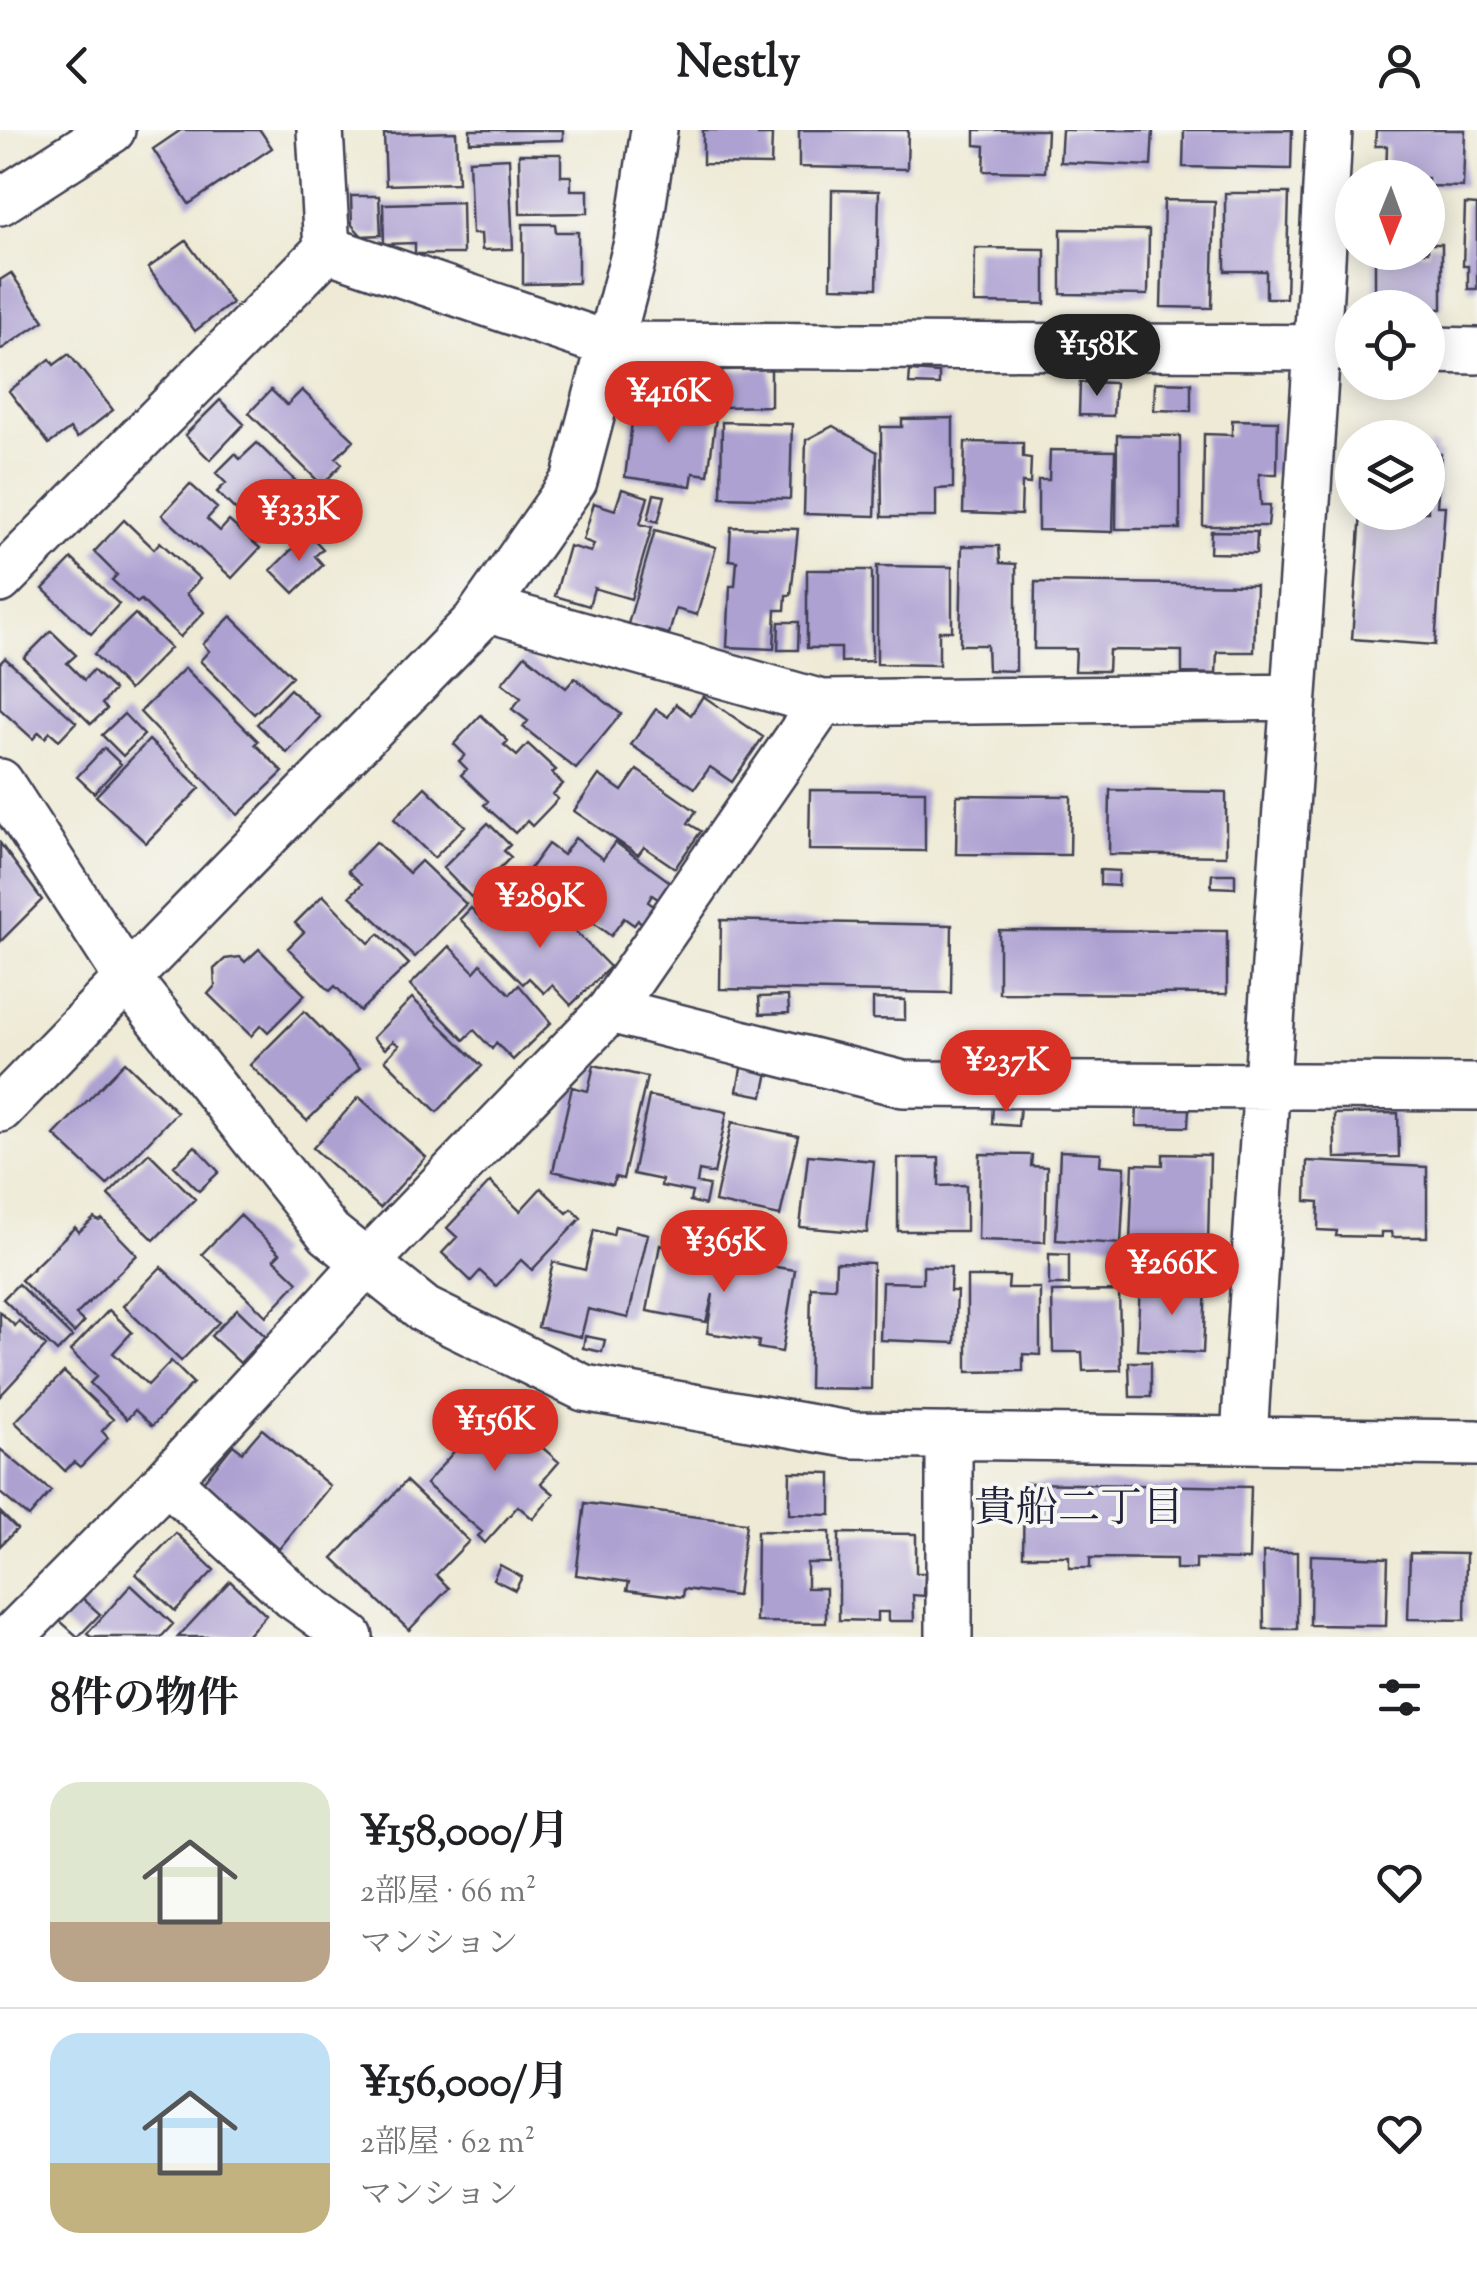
<!DOCTYPE html>
<html lang="ja">
<head>
<meta charset="utf-8">
<style>
	:root { --surface:#fff; --page:#f2f2f2; --text:#202124; --muted:#757577; --line:#e0e0e0; --accent:#d93025 }
	body { margin:0; font-family:"Sorts Mill Goudy","Noto Serif JP",serif; background:var(--page); color:var(--text); height:100vh; display:flex; flex-direction:column; font-size:38px; white-space:nowrap }
	* { box-sizing:border-box; margin:0 }
	p { font-size:32px; color:var(--muted) }
	.icon { flex:none; width:55px; height:55px; fill:none; stroke:currentColor; stroke-width:2; stroke-linecap:round; stroke-linejoin:round }
	.map { position:relative; height:1507px; overflow:hidden }
	.drawer { display:flex; flex-direction:column; background:var(--surface); flex:1 }
	.drawer>* { flex:none }
	.needle { width:65px; rotate:181deg }
	.buttons { position:absolute; left:1335px; top:30px; display:grid; gap:20px }
	.buttons a { display:grid; place-items:center; width:110px; height:110px; border-radius:50%; background:var(--surface); box-shadow:0 5px 25px #0003; font-size:50px }
	.price { position:absolute; translate:-50% -85px; padding:0 22px; border-radius:35px; background:var(--accent); color:#fff; font-size:32px; line-height:65px; filter:drop-shadow(0 2px 5px #0008) }
	.price::after { content:''; position:absolute; left:50%; top:60px; width:30px; height:22px; margin-left:-15px; background:inherit; clip-path:polygon(0 0,100% 0,50% 100%) }
	.price.selected { background:#222; color:#fff }
	ul { padding:0; list-style:none }
	li { display:flex; align-items:center; gap:30px; height:250px; padding:0 50px }
	li+li { border-top:2px solid var(--line) }
	li span { display:grid; place-items:center; flex:none; width:280px; height:200px; border-radius:30px; color:#555 }
	li>.icon { margin-inline-start:auto }
	span .icon { width:120px; height:120px; fill:#fffc; stroke-width:1 }
	li b { font-size:42px }
	h2 { display:flex; justify-content:space-between; align-items:center; height:120px; padding:0 50px; font-size:42px }
	header { display:flex; justify-content:space-between; align-items:center; height:130px; padding:0 50px; background:var(--surface); font-size:45px; font-weight:700 }
	.map>svg:first-child { display:block }
</style>
</head>
<body>
<header><svg class="icon" aria-label="back" viewBox="0 0 24 24"><path d="M15 5l-7 7 7 7"/></svg>Nestly<svg class="icon" aria-label="person" viewBox="0 0 24 24"><circle cx="12" cy="8" r="4"/><path d="M4 21q1-7 8-7t8 7"/></svg></header>
<div class="map">
<svg width="1477" height="1507" viewBox="0 0 1477 1507">
	<rect width="100%" height="100%" fill="#f6f6f2"/>
	<filter id="ink" filterUnits="userSpaceOnUse"><feTurbulence type="fractalNoise" baseFrequency=".01" numOctaves="2"/><feDisplacementMap in="SourceGraphic" scale="20" xChannelSelector="R" yChannelSelector="G"/><feConvolveMatrix kernelMatrix="1 2 1 2 8 2 1 2 1" color-interpolation-filters="sRGB"/></filter>
	<filter id="wash" filterUnits="userSpaceOnUse"><feTurbulence type="fractalNoise" baseFrequency=".0048" numOctaves="4" result="noise"/><feDisplacementMap in="SourceGraphic" scale="40" xChannelSelector="R" yChannelSelector="G"/><feGaussianBlur stdDeviation="2.25" result="paint"/><feColorMatrix in="noise" values="0 0 0 0 0 0 0 0 0 0 0 0 0 0 0 0 0 1.4 0 .05"/><feComposite in="paint" operator="in"/></filter>
	<g filter="url(#wash)">
		<rect width="100%" height="100%" fill="#eeead5"/>
		<g id="blocks">
			<path fill="#ada1d2" d="M181,0H260L272,18L189,74L153,19Z
				M470,0H563V10L470,12Z
				M703,0H758V5H772L771,35L703,34Z
				M799,0H908L907,39L799,37Z
				M975,0H1047L1045,42L984,41L985,16L975,15Z
				M1062,0H1153L1151,36L1060,32Z
				M1184,0H1292L1291,39L1183,37Z
				M1376,0H1465L1463,57L1428,56V48H1386L1387,16H1375Z
				M456,2L458,53L386,55L384,4Z
				M519,24H561V46H571V60H588V83L520,84Z
				M509,28L513,119L482,120L481,104H472L469,30Z
				M832,60L879,61L877,158L831,157Z
				M1225,63H1289L1286,168H1266V141H1225Z
				M351,66H379L381,105L362,106L352,95Z
				M1164,70L1215,71L1212,178L1161,177Z
				M462,72L463,124H415V113L384,114L383,74Z
				M1465,74L1477,75V159H1468V136H1463Z
				M523,94H555L556,102H578V153L523,154Z
				M1061,99L1149,100L1148,165L1061,164Z
				M186,111L232,173L195,201L148,138Z
				M1428,114H1442V179L1375,178V122H1428Z
				M975,118L1045,119V174L974,173Z
				M11,143L44,191L0,220V150Z
				M69,224L113,280L77,308L70,299L49,314L9,261L50,229L54,235Z
				M721,238V249H684V239Z
				M771,239V276L723,277L722,240Z
				M910,241L939,243V255L909,254Z
				M1080,252L1115,253L1113,286L1079,285Z
				M1155,252L1191,253V281L1154,280Z
				M271,260L287,275L302,260L354,310L336,328L342,334L322,355L249,283Z
				M220,270L244,294L210,330L185,305Z
				M634,277L716,287L708,345L693,343L691,356L625,347Z
				M953,288V358L936,359V387H882L881,297H902V289Z
				M1232,290L1278,291L1277,344H1259L1261,375H1270L1268,396H1203L1204,304L1232,305Z
				M722,292L792,294L790,369L721,367Z
				M833,296L877,322L875,386L804,384L806,310Z
				M1117,305L1180,306V399H1116Z
				M965,312L1023,313V327L1031,328L1030,354L1022,353L1021,385L963,383Z
				M257,313L310,365L266,410L217,362L226,353L216,343L235,324L240,329Z
				M1428,315L1436,316V323L1441,324L1437,376H1445L1435,515L1352,509L1361,382H1428Z
				M1050,320L1115,321L1113,402L1038,400V350H1049Z
				M190,354L217,378L207,389L220,401L229,391L260,418L232,448L162,385Z
				M622,359L648,367L640,394L652,397L631,469L594,458L589,476L555,466L569,416L591,422L594,414L583,410L594,373L615,380Z
				M654,364L665,366L658,392L648,389Z
				M124,390L154,419L160,412L200,449L186,464L204,482L180,507L141,470L137,473L112,450L117,445L94,422Z
				M731,397L798,399L791,465H786L785,480H776L774,519L727,517L730,456H735L737,431L729,430Z
				M655,400L716,417L697,485L676,479L669,504L628,494Z
				M1211,401L1257,402L1256,424L1210,423Z
				M308,403L323,419L315,426L323,435L294,463L271,440Z
				M962,416H999L1000,433L1016,434V541L988,540L987,515H960Z
				M72,429L119,474L91,504L43,459Z
				M877,436L952,437V501H939V535L877,534Z
				M807,440H872V531L841,532V518H807Z
				M1035,452L1256,455L1254,522H1217L1216,544L1182,543V521L1109,520L1108,541H1075L1076,519H1034Z
				M135,484L170,518L129,560L94,524Z
				M231,486L292,546L254,584L200,531L209,521L203,514Z
				M779,492H799L798,520H778Z
				M51,501L76,525L67,533L84,550L93,540L114,560L102,574L107,579L91,594L24,528Z
				M525,525L566,558L575,548L621,584L576,639L523,597L528,591L512,579L521,568L502,553Z
				M5,528L76,592L59,610L50,602L45,608L39,602L33,609L0,579V533Z
				M185,538L258,611L255,614L283,642L238,685L140,582Z
				M290,559L320,587L287,623L257,594Z
				M703,566L763,607L732,652L710,637L695,658L631,615L656,579L668,587L676,574L691,585Z
				M124,584L144,605L123,626L102,605Z
				M481,585L508,611L504,615L517,626L528,614L556,640L552,643L563,654L553,664L558,669L532,696L527,691L515,703L484,675L488,671L461,645L467,639L459,631L465,625L454,614Z
				M149,610L200,658L146,713L96,666Z
				M104,618L121,634L94,663L77,647Z
				M637,640L696,681L688,693L701,701L675,738L644,717L638,725L574,681L599,645L622,661Z
				M425,657L465,696L434,728L394,689Z
				M810,660L925,661V721L809,720Z
				M1110,660L1226,662V726L1109,724Z
				M957,665L1071,666L1070,725L956,724Z
				M488,693L510,715L504,721L511,727L471,767L443,738Z
				M575,708L603,729L615,712L673,754L661,771L652,765L648,772L658,779L646,796L638,790L634,795L624,788L611,806L526,744L548,714L563,725Z
				M376,712L409,743L421,731L466,774L415,827L350,766L362,754L348,741Z
				M0,713L42,770L0,812Z
				M1100,740L1119,741L1118,756L1100,755Z
				M1212,744H1235V758L1211,757Z
				M323,765L369,813L379,804L409,834L360,881L335,856L330,861L288,818L304,802L295,793Z
				M500,775L519,794L536,777L557,799L565,791L610,837L571,875L552,855L544,863L529,848L523,854L460,789L471,778L483,791Z
				M721,790L952,795L951,863L720,859Z
				M999,800L1227,801V864L999,863Z
				M449,816L474,842L481,834L510,864L519,855L551,893L513,930L496,913L492,919L474,900L464,910L410,855Z
				M259,819L305,865L268,902L261,895L251,906L208,864L215,856L214,839L225,829L240,827L245,832Z
				M788,866L789,883L760,884L759,867Z
				M412,868L482,936L437,982L385,930L399,915L393,911L385,919L373,908Z
				M873,869L905,870V890L873,889Z
				M304,881L360,938L307,991L250,935Z
				M125,932L177,982L107,1055L54,1005Z
				M742,933L769,937L763,966L737,961Z
				M594,935L647,947L623,1049L615,1047L613,1055L553,1041L572,957L588,961Z
				M649,966L727,982L714,1044L699,1041L697,1053L709,1055L705,1075L690,1071L692,1062L661,1056L662,1050L633,1044Z
				M359,967L426,1027L380,1078L313,1018Z
				M993,974L1020,977L1018,996L992,994Z
				M1137,977L1189,978L1188,997L1136,996Z
				M1398,983L1399,1027L1335,1028L1334,984Z
				M732,992L798,1006L780,1086L715,1072Z
				M195,1016L219,1042L199,1061L174,1036Z
				M1060,1021L1101,1023L1100,1035L1125,1037L1121,1114L1056,1110Z
				M149,1023L195,1069L154,1110L108,1065Z
				M980,1024L1032,1025L1031,1036L1047,1037L1045,1112L978,1110Z
				M1163,1024L1210,1025L1208,1115L1130,1113L1133,1034L1163,1035Z
				M808,1025L874,1031L867,1103L800,1097Z
				M898,1028H939V1056L966,1055V1101H898Z
				M1307,1031L1427,1037V1107H1392L1391,1102H1381V1107L1336,1106L1337,1101L1318,1100L1319,1072L1306,1071Z
				M490,1052L520,1081L541,1058L567,1083L572,1079L581,1088L532,1140L521,1130L496,1156L480,1141L471,1151L442,1123L457,1107L447,1098Z
				M240,1085L280,1123L274,1129L298,1152L266,1186L202,1124Z
				M94,1088L99,1091L102,1089L137,1125L76,1185L84,1192L74,1203L21,1150L75,1097L79,1102Z
				M615,1096L648,1104L628,1188L588,1179L581,1207L538,1197L553,1132L585,1140L594,1100L613,1105Z
				M660,1115L686,1121L687,1116L708,1120L706,1130L718,1133L719,1128L795,1140L782,1222L758,1218L759,1211L707,1203L713,1164L706,1192L647,1181Z
				M1049,1124L1069,1125V1155H1049Z
				M836,1132L873,1133L871,1259L809,1258L811,1157L835,1158Z
				M923,1136L951,1137L950,1161H957L955,1213L880,1210L882,1152L923,1153Z
				M161,1137L219,1192L181,1231L123,1176Z
				M967,1147H1009L1008,1158H1040V1225L1023,1224V1241L967,1242Z
				M1140,1153L1206,1155L1203,1223L1137,1220Z
				M18,1154L72,1207L57,1222L3,1169Z
				M1119,1161L1121,1240L1083,1241L1082,1222H1053L1052,1162Z
				M237,1179L265,1206L240,1233L211,1206Z
				M109,1180L132,1202L113,1223L148,1255L171,1231L193,1253L152,1296L135,1280L127,1289L90,1253L97,1246L70,1221Z
				M0,1182L15,1196L19,1191L46,1216L0,1266Z
				M585,1206L605,1210L602,1222L583,1218Z
				M1129,1232H1151V1267H1130Z
				M64,1242L113,1289L102,1301L108,1308L80,1337L74,1332L65,1341L15,1292Z
				M494,1275L559,1332L541,1353L554,1364L533,1389L518,1376L485,1413L478,1406L482,1402L426,1354Z
				M262,1299L330,1356L279,1419L203,1352L233,1315L242,1322Z
				M0,1319L51,1361L29,1387L0,1363Z
				M790,1342L831,1343V1385L789,1384Z
				M406,1351L469,1411L436,1445L449,1458L409,1500L333,1428Z
				M1024,1353L1251,1357L1249,1430L1196,1429V1439H1176V1429L1090,1428V1438H1069V1426H1023Z
				M585,1373L746,1393L737,1466L684,1459L683,1467L627,1460L629,1452L576,1445Z
				M0,1382L17,1399L0,1416Z
				M757,1401L830,1402V1433H807V1458H826V1493L756,1492Z
				M176,1403L214,1440L175,1481L136,1444Z
				M839,1403L916,1404V1443H925L924,1466L913,1465L914,1491H888V1482H877V1491L839,1490Z
				M1263,1422H1297V1499H1264Z
				M1410,1423L1466,1424L1465,1490L1408,1489Z
				M1311,1425L1388,1428L1386,1496L1310,1495Z
				M500,1435L522,1447L515,1460L493,1449Z
				M230,1451L266,1485L246,1507H178Z
				M131,1455L173,1494L161,1507H91L87,1504Z
				M81,1467L100,1484L78,1507L60,1491Z"/>
		</g>
	</g>
	<g filter="url(#ink)">
		<use href="#blocks" fill-opacity="0" stroke="#414052" stroke-width="2.5"/>
		<g fill="none" stroke-linecap="round" stroke-linejoin="round">
			<defs>
				<path id="minor" d="M0,72L112,0
					M327,119L610,215L1352,218
					M1428,220L1477,221
					M0,450L327,119L320,0
					M485,478L822,573L1293,567
					M0,652L128,849L329,1103L425,1180L584,1258L853,1305L1477,1313
					M610,880L903,954L1477,957
					M0,979L475,492L574,351L637,113L654,0
					M1244,1310C1269,873 1307,437 1329,0
					M167,1350L293,1466L350,1507
					M11,1507L167,1350L366,1133L610,880L822,573
					M949,1507V1306"/>
			</defs>
			<use href="#minor" stroke="#414052" stroke-width="50"/>
			<use href="#minor" stroke="#fff" stroke-width="45"/>
		</g>
	</g>
	<g text-anchor="middle" dominant-baseline="central" stroke-width="8" stroke-linejoin="round" paint-order="stroke">
		<g font-size="42" fill="#22223b" stroke="#f6f6f2">
			<text x="1079" y="1381">貴船二丁目</text>
		</g>
	</g>
</svg>
<div class="buttons">
<a><svg class="needle" viewBox="-14 -14 28 28"><path d="M0-13l5 13h-10z" fill="#e53935"/><path d="M0 13l5-13h-10z" fill="#757577"/></svg></a>
<a><svg class="icon" aria-label="locate" viewBox="0 0 24 24"><circle cx="12" cy="12" r="6"/><path d="M12 2v4M12 18v4M2 12h4M18 12h4"/></svg></a>
<a><svg class="icon" aria-label="layers" viewBox="0 0 24 24"><path d="M12 4l9 5-9 5-9-5zM3 14l9 5 9-5"/></svg></a>
</div>
<b class="price selected" style="left:1097px;top:269px">¥158K</b>
<b class="price" style="left:669px;top:316px">¥416K</b>
<b class="price" style="left:299px;top:434px">¥333K</b>
<b class="price" style="left:540px;top:821px">¥289K</b>
<b class="price" style="left:1006px;top:985px">¥237K</b>
<b class="price" style="left:724px;top:1165px">¥365K</b>
<b class="price" style="left:1172px;top:1188px">¥266K</b>
<b class="price" style="left:495px;top:1344px">¥156K</b>
</div>
<section class="drawer">
<h2>8件の物件<svg class="icon" aria-label="filters" viewBox="0 0 24 24"><path d="M4 7h16M4 17h16"/><circle cx="9" cy="7" r="2"/><circle cx="15" cy="17" r="2"/></svg></h2>
<ul>
<li><span style="background:linear-gradient(#dfe7d0 70%,#b9a48a 0)"><svg class="icon" aria-label="home" viewBox="0 0 24 24"><path d="M3 11l9-7 9 7M6 9v11h12V9"/></svg></span><div><b>¥158,000/月</b><p>2部屋 · 66 m²</p><p>マンション</p></div><svg class="icon" aria-label="heart" viewBox="0 0 24 24"><path d="M12 20l-8-8c-3-5 5-10 8-4 3-6 11-1 8 4z"/></svg></li>
<li><span style="background:linear-gradient(#bfe0f5 65%,#c2b280 0)"><svg class="icon" aria-label="home" viewBox="0 0 24 24"><path d="M3 11l9-7 9 7M6 9v11h12V9"/></svg></span><div><b>¥156,000/月</b><p>2部屋 · 62 m²</p><p>マンション</p></div><svg class="icon" aria-label="heart" viewBox="0 0 24 24"><path d="M12 20l-8-8c-3-5 5-10 8-4 3-6 11-1 8 4z"/></svg></li>
</ul>
</section>
</body>
</html>
